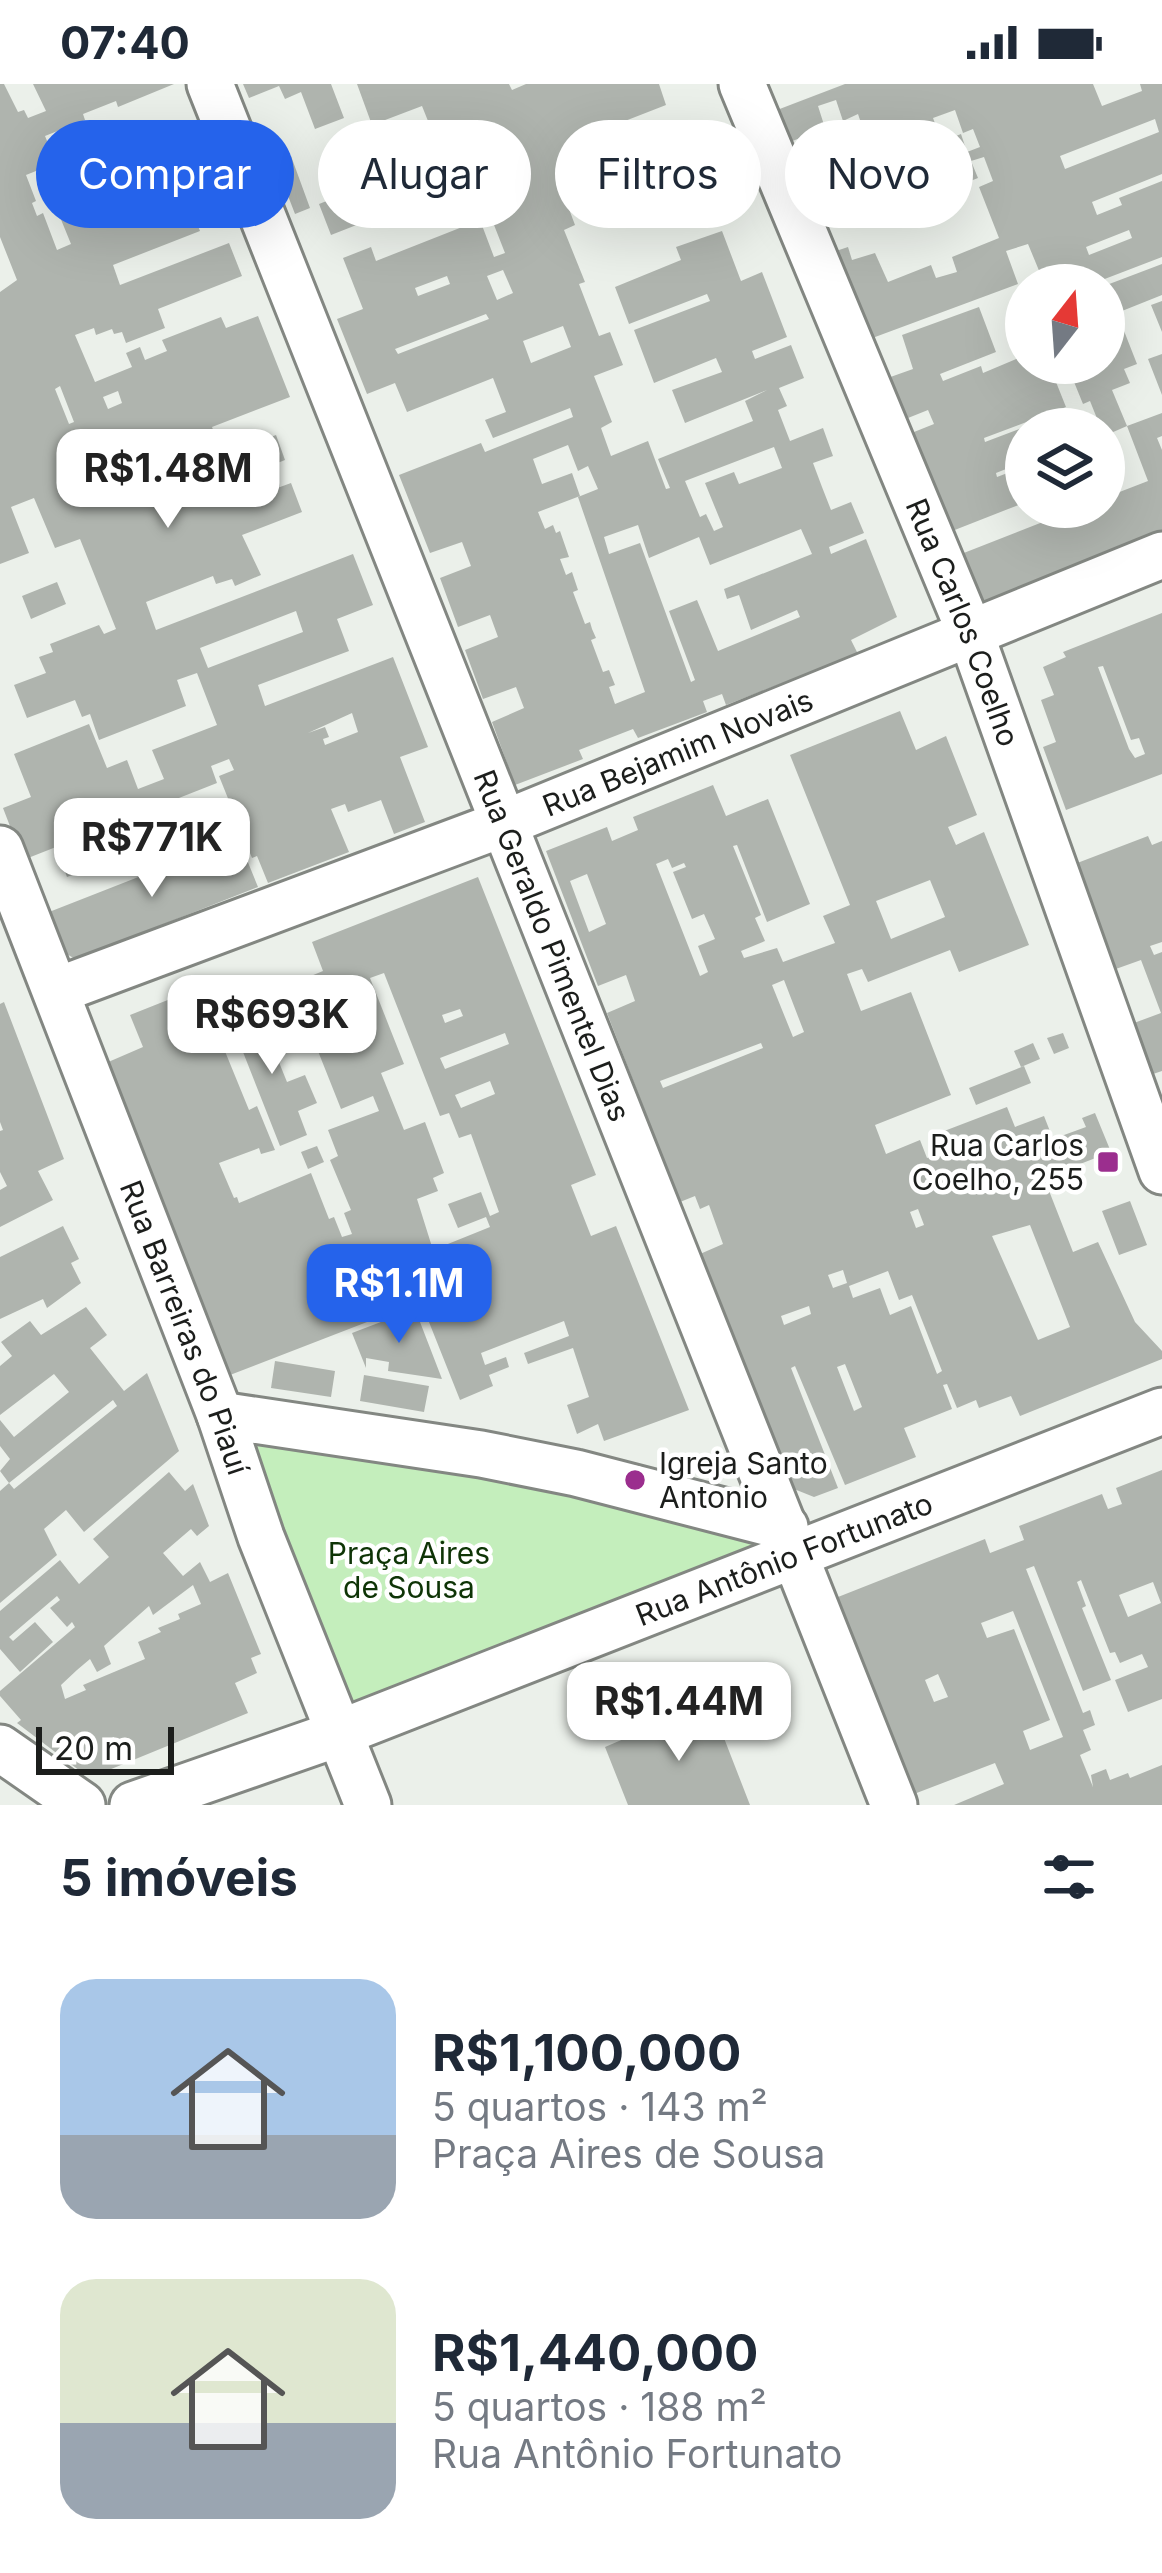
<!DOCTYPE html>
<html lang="pt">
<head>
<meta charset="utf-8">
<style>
	:root { --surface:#fff; --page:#f6f6f7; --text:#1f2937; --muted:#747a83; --accent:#2563eb }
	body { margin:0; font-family:Inter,sans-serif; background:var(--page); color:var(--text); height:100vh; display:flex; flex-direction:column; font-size:45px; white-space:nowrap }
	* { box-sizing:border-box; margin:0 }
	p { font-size:39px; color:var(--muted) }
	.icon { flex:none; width:66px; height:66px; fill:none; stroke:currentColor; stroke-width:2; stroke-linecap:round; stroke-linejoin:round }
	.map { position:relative; height:1721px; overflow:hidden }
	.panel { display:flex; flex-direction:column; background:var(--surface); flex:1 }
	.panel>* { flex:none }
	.top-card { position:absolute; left:36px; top:36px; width:1092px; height:108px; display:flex; gap:24px }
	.needle { width:78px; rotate:17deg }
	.tools { position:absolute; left:1005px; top:180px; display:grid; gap:24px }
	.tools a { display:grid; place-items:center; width:120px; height:120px; border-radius:50%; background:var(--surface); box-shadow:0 12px 48px #0002; font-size:60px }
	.scale { position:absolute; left:36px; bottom:30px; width:138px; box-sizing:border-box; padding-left:12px; border:6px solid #1c1e1c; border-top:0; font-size:33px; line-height:42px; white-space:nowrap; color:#1c1e1c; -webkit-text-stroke:9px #fff; paint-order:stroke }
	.price { position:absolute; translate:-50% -102px; padding:0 27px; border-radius:24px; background:#fff; color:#222; font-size:39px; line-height:78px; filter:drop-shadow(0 3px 6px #0008) }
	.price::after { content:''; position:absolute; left:50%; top:72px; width:36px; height:27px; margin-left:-18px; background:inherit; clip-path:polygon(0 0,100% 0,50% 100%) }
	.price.current { background:var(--accent); color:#fff }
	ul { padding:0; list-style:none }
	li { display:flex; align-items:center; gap:36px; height:300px; padding:0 60px }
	li span { display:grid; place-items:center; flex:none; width:336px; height:240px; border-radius:36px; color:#555 }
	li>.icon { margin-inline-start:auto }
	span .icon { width:144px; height:144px; fill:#fffc; stroke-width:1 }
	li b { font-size:51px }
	h2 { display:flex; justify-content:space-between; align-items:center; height:144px; padding:0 60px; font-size:51px }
	.tag { padding:0 42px; border-radius:54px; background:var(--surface); box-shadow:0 12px 48px #0002; font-size:42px; line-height:108px }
	.tag.current { background:var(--accent); color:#fff }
	.status { display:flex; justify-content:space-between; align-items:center; height:84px; padding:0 60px; background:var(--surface); direction:ltr }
	.status svg { height:33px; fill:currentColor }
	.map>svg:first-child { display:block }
</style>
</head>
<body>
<div class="status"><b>07:40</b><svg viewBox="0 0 49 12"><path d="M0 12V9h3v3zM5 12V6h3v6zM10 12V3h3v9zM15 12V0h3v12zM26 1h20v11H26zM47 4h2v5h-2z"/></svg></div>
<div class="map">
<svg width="1162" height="1721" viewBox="0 0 1162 1721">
	<rect width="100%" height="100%" fill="#ebf0ea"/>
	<path fill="#c4eebc" d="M214,1324L792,1462L343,1641Z"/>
	<path fill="#afb4ae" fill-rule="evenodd" d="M0,0H4L18,28L24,26L28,34L46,27L33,0H174L118,23L116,17L83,30L85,36L45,52L56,79L26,91L36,117L32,119L37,132L43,129L57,166L71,160L51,111L188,56L208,106L187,114L200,147L113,181L120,201L229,159L242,192L158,225L165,244L126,259L122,248L114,250L112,245L96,251L94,244L75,251L95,298L132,283L126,269L140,263L145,276L167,267L162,256L221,233L226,244L258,232L290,313L212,343L221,366L149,394L140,371L133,375L144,405L246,365L242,356L260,349L263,356L276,351L285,376L232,397L239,418L291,399L302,428L242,451L261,491L235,502L232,495L216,500L213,492L146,518L156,546L353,470L373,521L337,535L349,567L258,601L265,622L393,573L428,663L400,673L425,738L394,750L381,716L348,728L345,720L331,725L349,768L268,799L257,772L252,774L219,692L234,686L229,675L211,682L217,699L156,723L163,739L149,745L154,758L67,793L56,763L23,776L3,724L31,713L14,670L89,640L107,684L127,676L138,705L164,695L152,666L217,641L197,589L177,596L186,622L99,656L90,630L82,633L75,616L27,634L14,601L46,589L39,573L53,568L50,560L99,541L104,550L116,545L80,455L55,464L34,414L11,423L29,469L0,480V208L17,196L0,153ZM60,302L74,338L69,340L55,305ZM118,307L122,319L108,325L103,313ZM296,527L303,548L208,584L200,564ZM352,629L358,648L325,661L323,655L329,653L325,643L308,649Z
		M243,0H331L344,34L315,45L301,8L285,15L279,2L249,14Z
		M357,0H509L512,6L526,0H659L666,21L607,44L617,67L556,90L575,141L564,146L585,198L579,200L599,252L610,248L623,281L594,292L612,338L601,344L611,372L648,357L666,405L670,404L658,375L753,337L745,317L767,306L685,339L672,306L722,288L716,274L654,299L634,246L710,217L707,210L629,240L615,203L681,176L676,163L722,147L741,197L762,188L787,253L752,267L755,275L791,261L804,294L779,304L787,322L778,326L790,357L823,344L833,372L813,379L822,403L831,426L851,418L864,449L829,463L831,470L866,455L897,533L851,556L858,570L726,621L722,610L703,617L707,628L638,654L633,645L579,666L583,675L515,701L492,638L524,624L516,603L483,615L465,566L498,553L490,531L458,543L440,494L471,482L462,458L430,469L399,391L481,359L485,368L573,333L570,324L493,354L485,336L506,328L493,294L407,328L395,299L367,310L337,235L363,225L343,174L371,163L376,177L480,136L494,173L505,169L485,118L512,107L490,54L442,72L422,22L372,41ZM503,186L513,209L497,216L487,192ZM447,192L450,200L418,212L415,204ZM486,230L489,235L398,270L395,265ZM563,242L571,263L531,279L523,257ZM568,361L578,387L588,382L598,405L578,413L645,608L615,620L609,603L615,601L609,586L603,588L591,556L596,554L592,545L590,538L585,540L573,508L578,506L572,488L566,491L560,475L569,473L560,447L556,449L553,441L545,445L538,428L580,412L572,389L542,400L533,375ZM774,363L782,384L739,400L734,388L705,399L723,443L714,447L706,430L700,433L685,397ZM638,441L649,474L699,453L710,481L801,445L812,470L724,505L727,515L739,511L751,546L797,526L800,533L718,567L697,516L669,527L695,596L691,598L640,459L609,470L604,453Z
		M845,0H1093L1102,22L1142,7L1140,0H1162V90L1092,118L1097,131L1122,121L1119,114L1162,97V173L1089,201H1045L1028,160L1006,167L1018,200L867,256L833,168L848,163L852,176L875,169L888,198L931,181L936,194L957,188L952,173L999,154L979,103L993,97L984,73L971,77L978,94L875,135L872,123L853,130L840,98L961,50L967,68L980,63L973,45L963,49L955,26L933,34L939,50L830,93L834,101L810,111L794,70L862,42L858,30L843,37L836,16L818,22L825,44L790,58L777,26ZM1155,35L1159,48L1065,85L1060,72ZM1129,146L1132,154L1089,171L1086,163Z
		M691,52L706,91L609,128L591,83L645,63L647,69Z
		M291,72L310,124L295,130L275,78Z
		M393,91L405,122L331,151L319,120Z
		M1162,180V211L1117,229L1137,280L1124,285L1130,299L1112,306L1127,342L1104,352L1090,317L1083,320L1072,293L1056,298L1066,323L984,354L985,358L1069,326L1076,345H1026V377L996,389L997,393L1026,382V418L942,451L904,352L934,340L928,326L898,338L882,296L913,285L902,251L979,223L996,268L940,290L943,297L981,282L983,289L1026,271V279H1104V202Z
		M1162,217V248L1151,221Z
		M1162,270V311L1148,275Z
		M1162,329V352L1157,354L1162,366V452L978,524L951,474L1081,423H1104V414L1148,397L1127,342Z
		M57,498L66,520L31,535L22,512Z
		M1162,529V690L1066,726L1043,663L1056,658L1041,616L1054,611L1043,583L1066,573L1063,568ZM1103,582L1131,656L1139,654L1145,670L1135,674L1129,665L1098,583Z
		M900,627L916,666L946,652L977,731L948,743L956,761L984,748L1029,861L959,888L950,866L868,898L862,885L847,890L861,927L911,908L951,1011L875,1041L886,1070L920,1056L927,1074L945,1067L939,1049L1007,1023L1015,1043L1044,1032L1053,1055L1086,1043L1082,1034L1095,1029L1111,1068L1044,1094L1073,1168L1098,1158L1135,1238L1162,1267V1275L1020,1332L1011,1312L979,1324L976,1316L957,1324L947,1300L943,1301L952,1325L904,1344L916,1373L845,1401L795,1282L791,1284L838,1404L814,1413L789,1403L700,1170L723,1160L709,1121L700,1125L695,1112L680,1118L607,929L635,917L626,891L598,902L546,767L607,743L612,757L638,746L633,733L713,701L726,732L768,715L810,820L767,838L737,761L733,762L761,831L755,834L765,857L741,867L744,874L777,864L783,878L835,859L823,832L850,821L790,671ZM668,775L672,784L684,779L686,783L673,788L692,835L704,830L715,855L698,862L708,888L700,892L656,780ZM587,790L606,840L589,848L570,797ZM930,796L945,833L891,855L876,817ZM784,896L804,948L793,953L772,901ZM761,959L763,964L663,1004L660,997ZM918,1125L924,1141L916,1144L910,1128ZM1030,1141L1070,1243L1038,1256L992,1152ZM843,1186L847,1199L833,1204L828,1191ZM888,1187L899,1216L912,1211L942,1287L937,1290L911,1222L890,1231L880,1204L853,1214L849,1202ZM809,1222L811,1230L784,1241L781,1232ZM845,1280L862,1323L854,1327L837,1283Z
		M1148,752L1152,761L1162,757V858L1150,862L1154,871L1162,868V987L1153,990L1134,939L1161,929L1141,876L1113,886L1072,781Z
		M238,754L258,803L75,875L57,864L44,830Z
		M478,793L596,1091L571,1101L591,1152L616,1142L689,1326L604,1357L598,1340L577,1350L567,1321L589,1313L573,1264L528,1280L524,1269L569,1252L564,1237L481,1269L485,1281L506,1273L509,1283L489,1291L493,1302L460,1316L423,1223L475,1203L473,1197L230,1291L106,979L143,963L130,931L208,900L231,956L222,960L249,1026L257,1022L275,1066L261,1070L259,1064L219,1079L234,1114L237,1113L239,1119L311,1089L329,1135L334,1133L342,1153L352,1150L344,1129L351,1126L330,1076L338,1072L328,1046L379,1027L373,1012L341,1025L310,947L291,955L272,908L323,887L312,858ZM384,889L440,1032L449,1029L459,1054L471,1050L499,1128L490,1132L481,1108L448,1120L458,1144L486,1133L490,1143L433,1166L417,1115L438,1107L433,1094L444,1089L425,1038L404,1046L381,989L404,980L370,894ZM460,925L463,932L445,939L442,931ZM505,949L509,960L445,985L440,974ZM490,997L495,1010L461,1024L455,1011Z
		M4,918L64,1075L38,1087L53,1116L0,1143V1106L7,1102L0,1088V1047L3,1046L0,1038V920Z
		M255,919L287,998L305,991L317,1019L298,1027L307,1051L280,1062L228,930Z
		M1063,949L1069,964L1054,970L1047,954Z
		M1033,959L1040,975L1021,983L1014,967Z
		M1024,982L1031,999L976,1021L969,1004Z
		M317,1062L324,1078L308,1085L301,1068Z
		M1130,1117L1147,1161L1119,1171L1102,1127Z
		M63,1142L79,1175L71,1179L81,1199L47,1224L43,1215L0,1235V1173Z
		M86,1223L107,1251L90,1264L124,1307L147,1289L179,1367L84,1448L66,1426L44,1445L57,1471L0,1519V1407L9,1399L14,1405L117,1322L113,1316L9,1399L0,1387L10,1375L0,1362V1336L14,1353L69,1308L54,1290L0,1331V1282L12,1272L1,1258L30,1237L41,1251Z
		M415,1225L442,1295L388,1287L389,1278L366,1274V1284L352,1249Z
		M275,1277L335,1287L331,1313L271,1304Z
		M364,1291L429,1302L424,1328L360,1317Z
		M1162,1386V1615L1128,1628L1115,1596L1148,1583L1142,1570L1120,1579L1115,1568L1110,1569L1081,1496L1077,1498L1086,1522L1082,1524L1111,1596L1083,1607L1034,1482L1026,1485L1083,1629L1090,1626L1095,1641L1083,1646L1091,1666L1080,1671L1093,1703L1091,1691L1106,1685L1110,1696L1128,1689L1130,1694L1162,1681V1721H954L1004,1700L995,1679L914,1710L838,1513L985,1455L990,1469L1024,1456L1019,1442L1102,1410L1108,1425L1122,1420L1116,1404ZM1153,1498L1161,1519L1128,1533L1119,1511ZM1013,1527L1063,1653L1030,1666L1023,1647L1050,1636L1014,1545L987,1554L981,1539ZM938,1590L948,1613L934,1618L925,1596Z
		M169,1388L185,1407L193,1400L209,1442L197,1452L191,1445L163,1469L183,1492L200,1478L210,1498L228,1489L261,1570L251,1574L257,1589L235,1599L248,1629L99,1690H84L17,1639L21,1636L0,1612V1607L75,1543L72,1538L67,1543L50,1524L60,1516L57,1512L9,1553L13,1557L35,1538L53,1558L20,1588L0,1565V1527L60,1476L79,1500L109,1473L93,1455ZM193,1501L201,1520L178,1530L180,1535L158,1544L161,1548L138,1558L145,1575L83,1601L86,1606L65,1615L61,1601L77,1586L90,1575L97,1588L111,1580L104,1562L149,1522L153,1531Z
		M710,1618L750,1721H628L605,1663Z"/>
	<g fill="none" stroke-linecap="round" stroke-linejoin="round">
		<defs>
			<g id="minor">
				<path id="s1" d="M210,0L894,1721"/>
				<path id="s2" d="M742,0L970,548L1162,1087"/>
				<path id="s3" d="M0,765L220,1331L261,1453L368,1721"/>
				<path id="s4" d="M56,907L505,739L1162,471"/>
				<path d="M220,1331L481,1370L576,1389L785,1443"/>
				<path d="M0,1664L82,1721"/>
				<path id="s5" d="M133,1721L337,1650L1162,1327"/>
			</g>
		</defs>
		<use href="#minor" stroke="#838782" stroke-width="51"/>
		<use href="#minor" stroke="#fff" stroke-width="45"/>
	</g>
	<g fill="#9b2e8e" stroke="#fff" stroke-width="4.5">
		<rect x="1096" y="1066" width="24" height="24" rx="6"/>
		<circle cx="635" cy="1396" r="12"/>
	</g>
	<g text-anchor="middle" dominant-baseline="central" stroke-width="9" stroke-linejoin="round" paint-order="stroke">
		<g font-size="30" fill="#1c1e1c" stroke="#fff">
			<text stroke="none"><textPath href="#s2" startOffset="582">Rua Carlos Coelho</textPath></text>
			<text stroke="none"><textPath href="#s4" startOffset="666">Rua Bejamim Novais</textPath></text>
			<text stroke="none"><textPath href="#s1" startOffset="927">Rua Geraldo Pimentel Dias</textPath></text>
			<text stroke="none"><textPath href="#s3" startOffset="513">Rua Barreiras do Piauí</textPath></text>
			<text stroke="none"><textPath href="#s5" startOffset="696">Rua Antônio Fortunato</textPath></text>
		</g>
		<g font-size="30" fill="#1c1e1c" stroke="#fff" text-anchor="end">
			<text x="1084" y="1061">Rua Carlos<tspan x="1084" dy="34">Coelho, 255</tspan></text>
			<text x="659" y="1379" text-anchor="start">Igreja Santo<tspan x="659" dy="34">Antonio</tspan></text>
		</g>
		<g font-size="30" fill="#0e3406" stroke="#fff">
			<text x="409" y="1469">Praça Aires<tspan x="409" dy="34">de Sousa</tspan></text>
		</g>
	</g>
</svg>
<div class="tools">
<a><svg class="needle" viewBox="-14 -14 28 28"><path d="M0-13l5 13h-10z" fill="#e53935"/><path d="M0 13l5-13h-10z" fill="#747a83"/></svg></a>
<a><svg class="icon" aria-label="layers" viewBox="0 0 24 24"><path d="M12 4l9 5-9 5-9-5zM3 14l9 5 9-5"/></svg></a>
</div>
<div class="scale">20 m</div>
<b class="price" style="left:168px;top:447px">R$1.48M</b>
<b class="price" style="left:152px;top:816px">R$771K</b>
<b class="price" style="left:272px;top:993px">R$693K</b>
<b class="price current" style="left:399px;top:1262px">R$1.1M</b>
<b class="price" style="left:679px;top:1680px">R$1.44M</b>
<div class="top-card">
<a class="tag current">Comprar</a>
<a class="tag">Alugar</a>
<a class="tag">Filtros</a>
<a class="tag">Novo</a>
</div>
</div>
<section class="panel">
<h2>5 imóveis<svg class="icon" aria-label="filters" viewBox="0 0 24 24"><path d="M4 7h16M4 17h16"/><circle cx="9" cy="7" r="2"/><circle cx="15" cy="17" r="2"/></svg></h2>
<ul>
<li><span style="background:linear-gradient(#a9c7e8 65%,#9aa5b1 0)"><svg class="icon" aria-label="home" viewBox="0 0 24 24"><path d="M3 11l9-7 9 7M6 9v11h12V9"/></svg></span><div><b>R$1,100,000</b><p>5 quartos · 143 m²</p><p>Praça Aires de Sousa</p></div></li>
<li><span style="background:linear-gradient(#dfe7d0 60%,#9aa5b1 0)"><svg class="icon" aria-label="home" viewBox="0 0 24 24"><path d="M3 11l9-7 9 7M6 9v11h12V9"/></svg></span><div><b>R$1,440,000</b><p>5 quartos · 188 m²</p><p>Rua Antônio Fortunato</p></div></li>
</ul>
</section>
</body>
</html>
